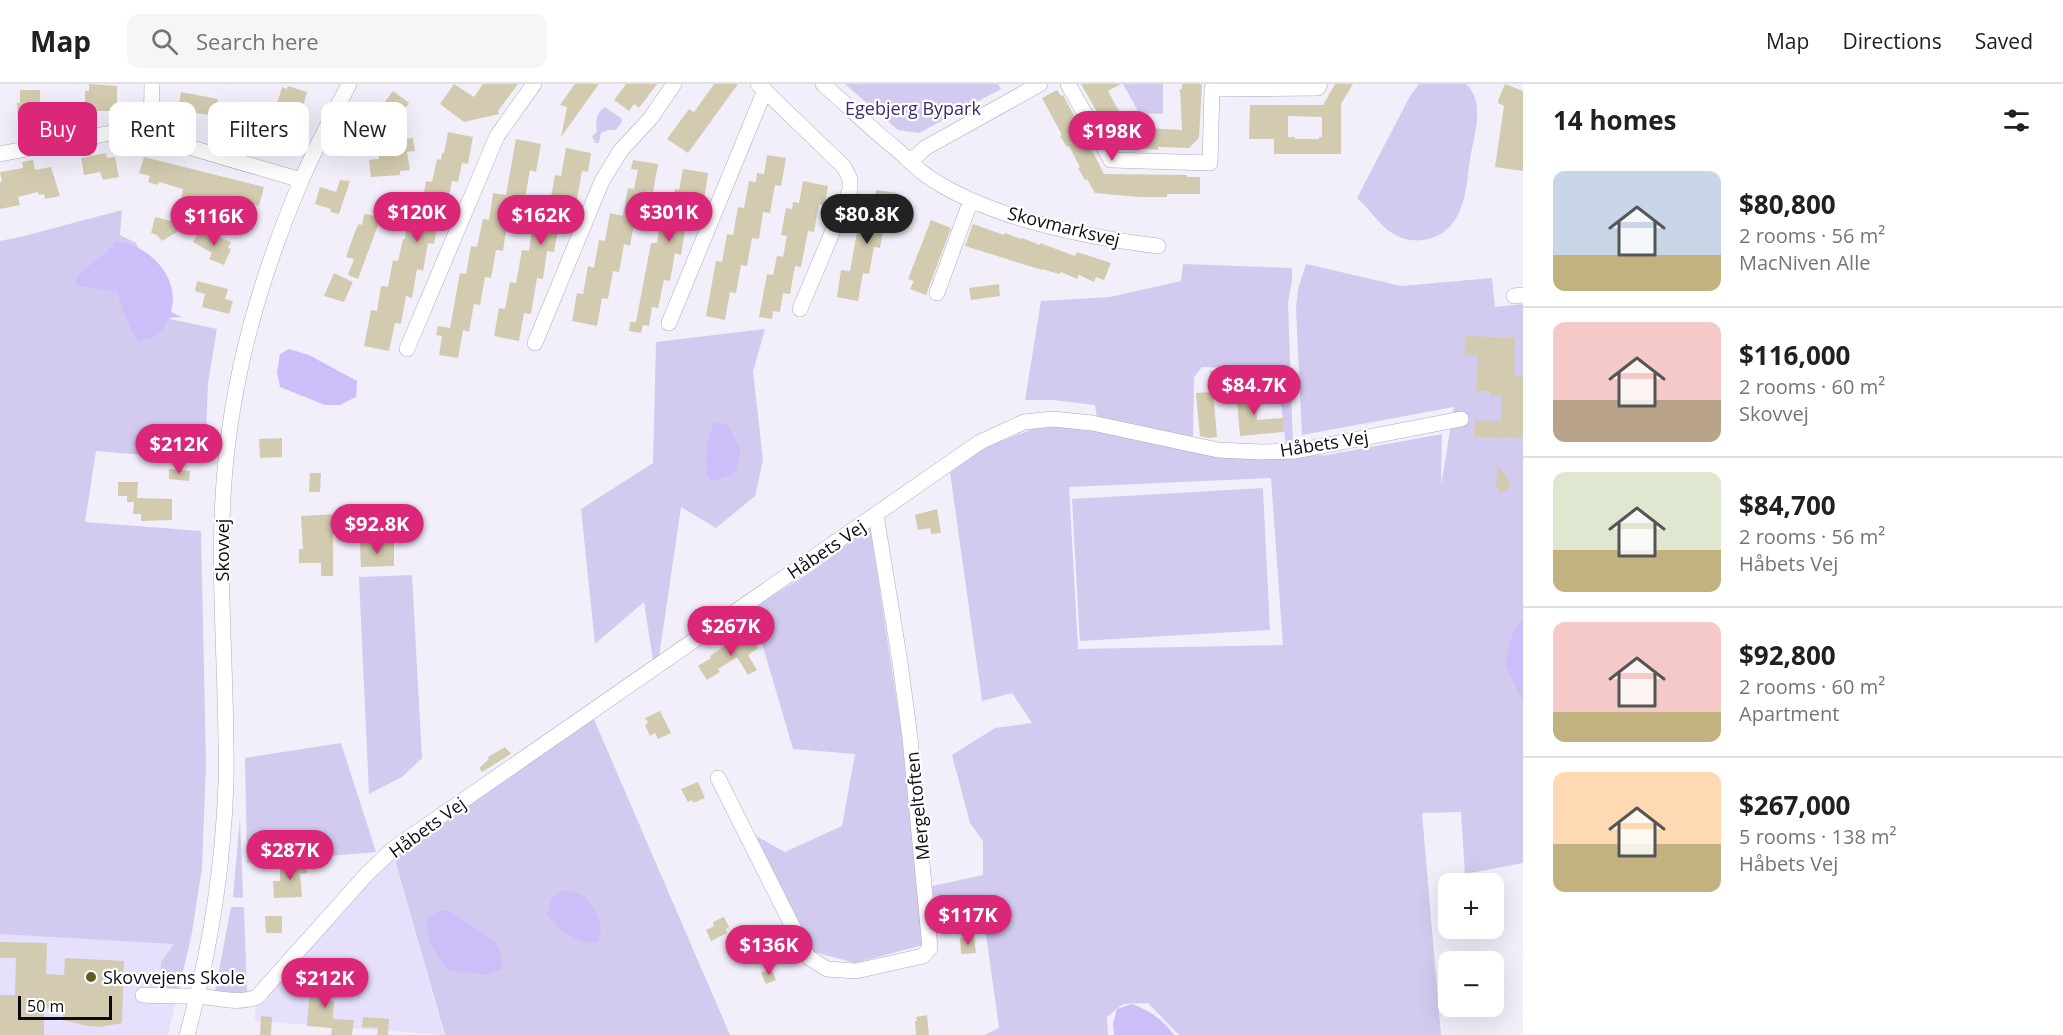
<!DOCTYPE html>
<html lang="en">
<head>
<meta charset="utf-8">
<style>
	:root { --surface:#fff; --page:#f6f6f6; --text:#202124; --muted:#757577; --line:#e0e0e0; --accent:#db2777 }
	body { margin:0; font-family:"Open Sans",sans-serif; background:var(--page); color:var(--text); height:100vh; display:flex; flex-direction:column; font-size:22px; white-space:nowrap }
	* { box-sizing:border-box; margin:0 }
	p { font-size:20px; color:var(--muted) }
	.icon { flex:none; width:33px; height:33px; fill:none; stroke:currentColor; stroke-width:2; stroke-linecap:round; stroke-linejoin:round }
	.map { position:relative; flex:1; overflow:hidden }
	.details { display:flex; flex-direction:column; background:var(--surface); width:540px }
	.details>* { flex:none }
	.top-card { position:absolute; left:18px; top:18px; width:570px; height:54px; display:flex; gap:12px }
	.controls { position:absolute; left:1438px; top:789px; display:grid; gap:12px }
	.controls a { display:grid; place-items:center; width:66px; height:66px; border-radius:12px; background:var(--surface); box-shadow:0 6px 24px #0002; font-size:30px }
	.scale { position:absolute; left:18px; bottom:15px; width:94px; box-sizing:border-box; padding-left:6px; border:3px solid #0c0a13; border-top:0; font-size:16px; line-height:21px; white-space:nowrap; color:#0c0a13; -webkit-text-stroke:4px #fff; paint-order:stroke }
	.price { position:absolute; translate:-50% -51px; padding:0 14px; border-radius:21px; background:var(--accent); color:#fff; font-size:20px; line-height:39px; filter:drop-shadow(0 2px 3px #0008) }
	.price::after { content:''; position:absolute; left:50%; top:36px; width:18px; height:14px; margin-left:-9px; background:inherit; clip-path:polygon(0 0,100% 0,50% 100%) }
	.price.active { background:#222; color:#fff }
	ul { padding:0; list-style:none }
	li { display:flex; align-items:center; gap:18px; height:150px; padding:0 30px }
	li+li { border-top:2px solid var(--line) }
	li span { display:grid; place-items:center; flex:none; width:168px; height:120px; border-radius:12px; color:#555 }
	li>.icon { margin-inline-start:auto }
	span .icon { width:72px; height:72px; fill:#fffc; stroke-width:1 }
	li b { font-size:26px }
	h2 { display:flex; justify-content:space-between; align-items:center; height:72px; padding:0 30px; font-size:26px }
	.tag { padding:0 21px; border-radius:12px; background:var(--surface); box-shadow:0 6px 24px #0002; font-size:21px; line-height:54px }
	.tag.active { background:var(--accent); color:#fff }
	header { display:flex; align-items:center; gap:36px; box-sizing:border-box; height:84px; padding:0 30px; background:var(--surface); border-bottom:2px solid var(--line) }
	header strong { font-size:28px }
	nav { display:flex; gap:33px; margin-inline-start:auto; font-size:21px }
	.search { width:420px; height:54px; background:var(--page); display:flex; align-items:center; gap:15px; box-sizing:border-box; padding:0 21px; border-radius:12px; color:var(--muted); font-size:22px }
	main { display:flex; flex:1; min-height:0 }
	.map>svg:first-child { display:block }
</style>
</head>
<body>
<header>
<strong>Map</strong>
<div class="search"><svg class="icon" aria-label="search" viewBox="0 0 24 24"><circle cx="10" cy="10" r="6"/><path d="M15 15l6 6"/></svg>Search here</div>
<nav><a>Map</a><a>Directions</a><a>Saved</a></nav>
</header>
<main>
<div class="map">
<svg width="1523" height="951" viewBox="0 0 1523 951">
	<rect width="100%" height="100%" fill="#f2effb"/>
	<path fill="#e6e0fc" d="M393,769L444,951L255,937V923Z
		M0,792L198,798L193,844L168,951H0Z"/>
	<path fill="#d2cbef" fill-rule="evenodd" d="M845,0H998L1001,5L919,49L898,46Z
		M1123,0H1163V30L1139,29Z
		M1419,0H1466C1486,18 1474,51 1470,75C1466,105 1465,145 1429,155C1421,157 1410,157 1402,154C1382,147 1372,127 1357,114L1410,12Z
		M605,23L621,34L622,38L616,46H608L601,49L599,59H595L592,52L597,48C595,38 596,29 605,23Z
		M122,126L120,151L136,159L170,235L217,245L208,299L205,376L96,367L85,438L201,447L206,679L202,785L191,853L179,905L160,904L161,878L174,860L0,850V157L24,152Z
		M1183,180L1292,184V196L1288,219L1293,361L1286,362L1277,285L1202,283L1194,293L1193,357L1097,334L1095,321L1052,316H1025L1041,217L1110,213L1181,197Z
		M1306,180L1401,202L1492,194L1495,223L1523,220V779L1465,790L1461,728L1422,729L1441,951H1179L1148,919L1123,920L1107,933L1108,951H984L999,944L986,850L937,845L932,802L983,791V757L970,739L952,671L995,644L1032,639L1012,609L982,617L950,388L981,365L1053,337L1287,373L1327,371L1442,350L1441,401L1454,323L1302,351L1296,225L1298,205ZM1271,394L1283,561L1078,565L1069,403Z
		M765,245L753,288L763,376L755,412L716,444L681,423L659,573L653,577L644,518L595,560L581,425L653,379L656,258Z
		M1263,404L1270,546L1080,557L1072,415Z
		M870,443L901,644L923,861L855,879L814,868L756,752L785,768L842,742L855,670L793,665L752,525L815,485Z
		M412,491L422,674L402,693L369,710L359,493Z
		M593,633L730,951H445L393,769Z
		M341,659L376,768L247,779L245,674Z
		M240,733L243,814L233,813Z
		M231,823H244L247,909L215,907Z"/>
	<path fill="#ccbff9" d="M116,157C149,161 181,193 171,228L182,233L168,234C164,249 155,254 139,257C127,242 122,225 117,207L78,202L75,196L82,187L103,172Z
		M289,265L309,271L357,297L356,313L340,321H325L280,303L277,288L280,270Z
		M714,338L728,341C739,363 746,367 733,391L714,397L706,391L707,359Z
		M1523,533V618L1505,581L1512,551Z
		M563,806C569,807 577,807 582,811C594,819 607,846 597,859C575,858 559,848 547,830L551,815Z
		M441,826L452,828L496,859L502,871V885L485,891L448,886C436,871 426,854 426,835Z
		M1132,920C1151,927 1162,935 1174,951H1114L1113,940L1117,925Z"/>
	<path fill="#d2cbaf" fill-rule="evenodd" d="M89,0L117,2V27H91V21H85V7H89Z
		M454,0L474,13L483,0H518L498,27L499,30L464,38L440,20Z
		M575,0H599L561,53L567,23L560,21Z
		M626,0H657L639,24L634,20L629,27L614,16Z
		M714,0H738L688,69L667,55L689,25L694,28Z
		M1081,0H1121L1108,7L1120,29L1122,28L1131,43L1182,46L1180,5H1182V0H1199L1202,1L1199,54L1189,64L1158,63V66L1119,62L1114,53L1112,54Z
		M1335,0H1353L1341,20V70H1274V55H1249L1250,21H1323ZM1288,32L1322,33V53H1319V55H1295V53H1288Z
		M1505,0L1523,7V87L1495,83L1504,22L1498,19V17Z
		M288,2L307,8L300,33L294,31L283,66L265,61L282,3L287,5Z
		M20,6H40V29L59,28V39L49,40V50L37,51V40L18,41L17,19H20Z
		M1057,6L1061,12L1063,11L1079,41L1104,90L1187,91V93H1200V110H1167V113H1138L1095,109L1087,95L1085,96L1078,84L1080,83L1069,62L1067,63L1060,52L1062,51L1042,14Z
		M393,7L409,19L397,36L381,23Z
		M181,8L218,15L215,32L178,26Z
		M448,48L473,53L468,80L462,79L458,98L452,97L445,133H439L434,160L428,159L423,187L417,185L412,214L406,212L401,240L395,239L389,267L364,262L371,226L377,227L381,202L388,203L393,176L398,177L403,155H405L406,146L411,147L416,119L422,120L426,97L432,98L437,75L441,76L442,69H444Z
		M413,54L415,67L407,68L410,86L400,87V91L371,93L369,76L379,75V71L395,69L393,56Z
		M516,55L541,60L536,88L530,86L525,114L519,113L514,141L507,140L503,167L496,166L491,194L485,193L480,221L474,220L469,248L463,246L458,274L439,271L442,252L436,251L438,242L450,244L460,189L466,190L471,162L477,163L483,135L489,136L493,109L506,111Z
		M566,64L591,69L588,88L582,87L577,115L570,114L566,142L559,140L554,168L547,167L543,195L537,194L531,230L524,229L519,257L494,252L499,224L505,225L510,198L516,199L522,166L529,167L532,144L539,145L540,139L546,140L555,91L561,92Z
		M106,69L107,74L115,73L119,93L103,96L100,88L84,91L81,74Z
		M767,71L786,74L781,102L775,101L770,129L763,128L759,155L752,154L747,182L741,181L736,209L730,208L725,236L706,232L716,177L722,178L727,150L733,151L738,123L744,124L749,97L756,98L757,89L764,90Z
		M144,73L264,103L259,122L244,118L243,121L218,114L216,124L181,115L183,105L159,98L158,101L148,98L150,92L139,89Z
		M33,76L35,86L51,83L60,112L45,115L44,110L39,111L38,108L18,113L20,121L0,125V98L2,97L0,88L23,84L22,78Z
		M633,76L658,80L653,108L647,107L641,135L635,134L630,162L624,160L619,188L613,187L608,215L602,214L597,242L572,237L577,209L583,210L588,182L594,184L599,156L605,157L610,129L623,132L628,104L634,105L638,86L631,85Z
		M683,85L708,89L704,117L696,116L694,136L687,134L681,171L675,169L670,197L664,196L658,224L652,223L649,242L643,241L641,249L629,247L630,238H636L651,159H657L661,131L668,132L672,111L674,112L675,105L679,106Z
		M340,96L350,97L339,130L330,128L331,125L315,120L320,103L336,108Z
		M803,97L828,102L825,122L819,120L814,148L808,147L801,183L795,182L790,210L783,209L780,228L773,227L772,235L759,233L767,190L773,191L777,172L783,173L787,152L781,151L786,124L792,125L793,118L799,119Z
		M876,106L897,109L892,137L885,136L880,164L874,163L869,190L863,189L858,217L837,213L841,186L850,187L860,132L872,133Z
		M364,130L381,133L358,195L348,191L354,175L346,173L356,145L359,140L362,141Z
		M155,133L179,139L177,148L162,157L157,151L151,149Z
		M931,136L951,144L926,211L910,205L914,197L908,195Z
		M973,140L1004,151L1005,149L1021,155L1022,154L1040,161V159L1075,172L1077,168L1111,179L1104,196L1096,193L1094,198L1079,191L1077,195L1061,188L1059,190L1042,185V186L965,162Z
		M201,145L218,156L219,153L231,158L228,164L231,165L224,181L209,175L212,169L193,158Z
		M334,189L353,198L344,218L324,212Z
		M197,197L228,205L225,215L233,217L229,230L202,223L205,210L195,207Z
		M999,200L1000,212L971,216L969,204Z
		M1466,252L1515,254L1514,291L1523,292V354L1474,353L1475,336L1501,337L1502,312H1490V307H1476L1478,272L1465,271Z
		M1237,285L1238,304L1211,306L1210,287Z
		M1255,303L1257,336L1283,334L1284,348L1240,352L1236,304Z
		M1213,308L1217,353L1208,354L1200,352L1196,309Z
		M282,354V373L260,374L259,355Z
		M1498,381L1510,398L1508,405L1501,410L1496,402Z
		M169,385L190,387L189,397L169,395Z
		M310,389H321L320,408H309Z
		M118,398H138L137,414L172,415V436L141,437V430H133L134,418H127V412H118Z
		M937,425L941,449L931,450L930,444L918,446L915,431Z
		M357,429L358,449L333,451V492H321V479H299V465H303L301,432Z
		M360,459H394V482L361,483Z
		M749,550L758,564L748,571L757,586L748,591L737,573L718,585L720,588L707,596L698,582L711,574L710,572L729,559L730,562Z
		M660,627L671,649L658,655L655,649L650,652L645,641L648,639L645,634Z
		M505,663L511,670L482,688L479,684L489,675L488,673Z
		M698,698L705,714L693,719L692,716L688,718L681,705Z
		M306,778L307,789L300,790L302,813L274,814L273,797H280V780Z
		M265,832H282V849H266Z
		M724,833L729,843L726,845L727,849L711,857L706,846L714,842L713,838Z
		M974,853L976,869L961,870L960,854Z
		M0,858L47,859L46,890L64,891L65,874L124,877L122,939L100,943L88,942L63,936V925L44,924V951H0V911H15L16,874H0Z
		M771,884L776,896L766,900L761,889Z
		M311,891L328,892L325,916L334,917L333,935L354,936L352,951H331L332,944L307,942Z
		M927,931L929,951H916L915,937H917L916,933Z
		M261,932L272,933L271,951H260Z
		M363,933L389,935L388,951H377L378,944L362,943Z"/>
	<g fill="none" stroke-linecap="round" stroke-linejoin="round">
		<defs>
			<path id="minor" d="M758,0L844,83L850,95V106L800,225
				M823,0C847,21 870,44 895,64C905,72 913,81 923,89C983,133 1084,153 1158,162
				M1068,0L1111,76L1210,79L1212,5L1318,4L1320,0
				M151,52L152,0
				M0,70L111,49H130L151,52L301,96
				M910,78L925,64L1040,0
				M937,209L971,116
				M1514,212L1523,211
				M669,239L765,6
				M535,259L602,97L621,66L650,35L674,0
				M407,265L497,52L534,0
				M728,533L737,546L752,537
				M718,694L808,873L827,885L856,887L923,872L930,864L910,654L900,578L876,431
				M143,911C160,912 178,912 196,912C216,913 237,921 257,913L366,791L393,765L980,358L1024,338L1053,335L1092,339L1218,366L1261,368L1296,367L1461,335
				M187,951C210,868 223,785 226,699C228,588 214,476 227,366C237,274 265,182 301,97C315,64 333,32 349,0"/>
		</defs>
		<use href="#minor" stroke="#aea8c3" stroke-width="16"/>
		<use href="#minor" stroke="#fff" stroke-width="15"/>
	</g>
	<circle fill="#655925" stroke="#fff" stroke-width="2" cx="91" cy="893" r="6"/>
	<g text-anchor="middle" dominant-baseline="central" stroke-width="4.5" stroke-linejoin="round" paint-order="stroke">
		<g font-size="18" fill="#3f2a6c" stroke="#fff">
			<text x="913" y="24">Egebjerg Bypark</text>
		</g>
		<g font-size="18" fill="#0c0a13" stroke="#fff">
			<text transform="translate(1064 142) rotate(14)">Skovmarksvej</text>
			<text transform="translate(1324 359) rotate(-9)">Håbets Vej</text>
			<text transform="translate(826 465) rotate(-34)">Håbets Vej</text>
			<text transform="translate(222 466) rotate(-90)">Skovvej</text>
			<text transform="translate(917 722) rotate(-96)">Mergeltoften</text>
			<text transform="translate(427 743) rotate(-36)">Håbets Vej</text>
		</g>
		<g font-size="18" fill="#0c0a13" stroke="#fff" text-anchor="start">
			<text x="103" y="893">Skovvejens Skole</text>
		</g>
	</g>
</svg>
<div class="controls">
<a>+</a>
<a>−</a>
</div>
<div class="scale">50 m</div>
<b class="price" style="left:1112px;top:78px">$198K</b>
<b class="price" style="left:417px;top:159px">$120K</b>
<b class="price" style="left:669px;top:159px">$301K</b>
<b class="price active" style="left:867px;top:161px">$80.8K</b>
<b class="price" style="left:541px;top:162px">$162K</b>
<b class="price" style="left:214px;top:163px">$116K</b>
<b class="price" style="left:1254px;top:332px">$84.7K</b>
<b class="price" style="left:179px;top:391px">$212K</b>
<b class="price" style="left:377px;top:471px">$92.8K</b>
<b class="price" style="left:731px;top:573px">$267K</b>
<b class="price" style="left:290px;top:797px">$287K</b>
<b class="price" style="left:968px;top:862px">$117K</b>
<b class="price" style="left:769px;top:892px">$136K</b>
<b class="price" style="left:325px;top:925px">$212K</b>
<div class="top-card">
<a class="tag active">Buy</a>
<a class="tag">Rent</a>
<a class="tag">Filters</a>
<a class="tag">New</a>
</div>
</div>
<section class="details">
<h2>14 homes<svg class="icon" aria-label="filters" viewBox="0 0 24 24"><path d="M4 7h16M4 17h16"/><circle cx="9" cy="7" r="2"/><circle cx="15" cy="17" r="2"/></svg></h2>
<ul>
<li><span style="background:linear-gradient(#c9d6e8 70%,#c2b280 0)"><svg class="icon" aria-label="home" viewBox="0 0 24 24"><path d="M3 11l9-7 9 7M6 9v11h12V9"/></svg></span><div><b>$80,800</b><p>2 rooms · 56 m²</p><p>MacNiven Alle</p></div></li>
<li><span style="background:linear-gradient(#f6c9c9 65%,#b9a48a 0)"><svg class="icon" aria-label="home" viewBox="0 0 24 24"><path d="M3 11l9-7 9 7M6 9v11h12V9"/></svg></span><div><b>$116,000</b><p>2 rooms · 60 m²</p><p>Skovvej</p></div></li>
<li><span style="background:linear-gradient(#dfe7d0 65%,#c2b280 0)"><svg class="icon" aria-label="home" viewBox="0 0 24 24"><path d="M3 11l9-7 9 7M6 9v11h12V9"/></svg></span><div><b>$84,700</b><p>2 rooms · 56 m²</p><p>Håbets Vej</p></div></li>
<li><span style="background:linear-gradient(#f6c9c9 75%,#c2b280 0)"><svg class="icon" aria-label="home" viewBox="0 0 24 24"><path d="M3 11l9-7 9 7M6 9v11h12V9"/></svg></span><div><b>$92,800</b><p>2 rooms · 60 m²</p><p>Apartment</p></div></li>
<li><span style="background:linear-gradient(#ffd9b3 60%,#c2b280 0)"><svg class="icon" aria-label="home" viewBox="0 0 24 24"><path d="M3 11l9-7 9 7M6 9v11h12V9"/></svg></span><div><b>$267,000</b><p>5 rooms · 138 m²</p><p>Håbets Vej</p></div></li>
</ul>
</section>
</main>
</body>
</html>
